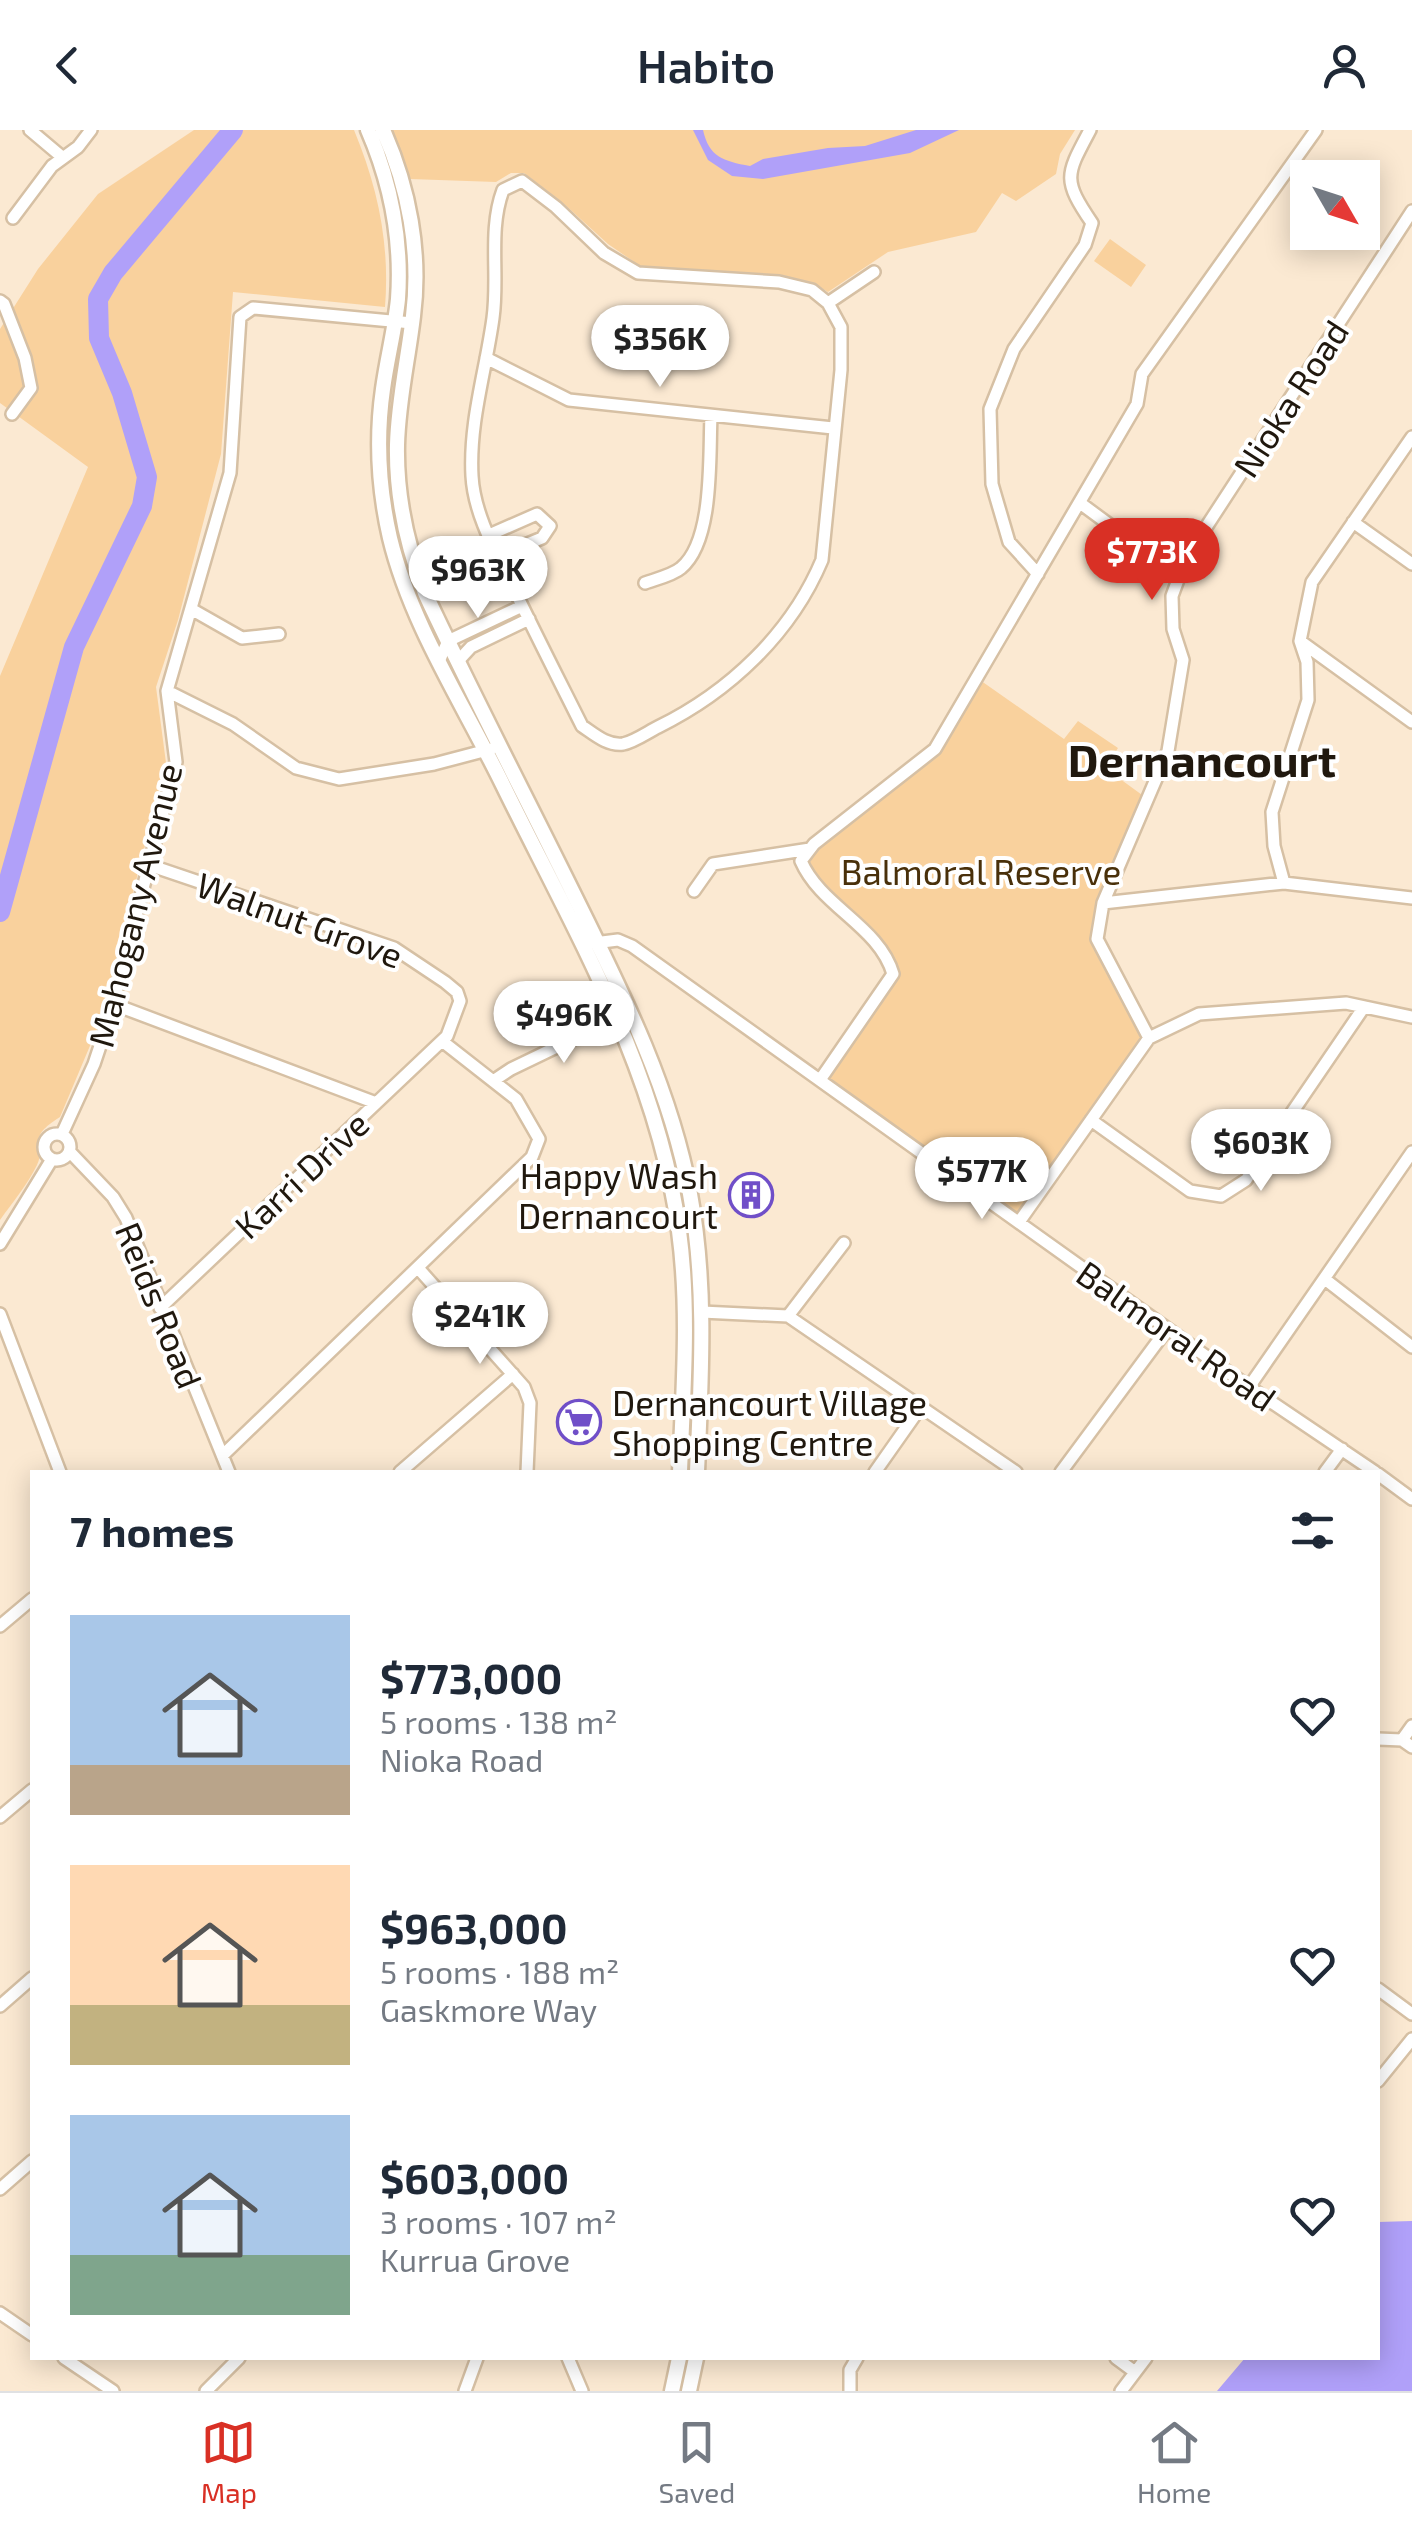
<!DOCTYPE html>
<html lang="en">
<head>
<meta charset="utf-8">
<style>
	:root { --surface:#fff; --page:#f2f2f3; --text:#1f2937; --muted:#747a83; --line:#e0e1e3; --accent:#d93025 }
	body { margin:0; font-family:"Exo 2",sans-serif; background:var(--page); color:var(--text); height:100vh; display:flex; flex-direction:column; font-size:38px; white-space:nowrap }
	* { box-sizing:border-box; margin:0 }
	p { font-size:32px; color:var(--muted) }
	.icon { flex:none; width:55px; height:55px; fill:none; stroke:currentColor; stroke-width:2; stroke-linecap:round; stroke-linejoin:round }
	.map { position:relative; flex:1; overflow:hidden }
	.side { position:absolute; left:30px; top:1340px; width:1350px; height:890px; display:flex; flex-direction:column; background:var(--surface); border-radius:0px; box-shadow:0 5px 25px #0003 }
	.side>* { flex:none }
	.needle { width:65px; rotate:129deg }
	.fabs { position:absolute; left:1290px; top:30px; display:grid; gap:20px }
	.fabs a { display:grid; place-items:center; width:90px; height:90px; border-radius:0px; background:var(--surface); box-shadow:0 5px 25px #0003; font-size:50px }
	.price { position:absolute; translate:-50% -85px; padding:0 22px; border-radius:35px; background:#fff; color:#222; font-size:32px; line-height:65px; filter:drop-shadow(0 2px 5px #0008) }
	.price::after { content:''; position:absolute; left:50%; top:60px; width:30px; height:22px; margin-left:-15px; background:inherit; clip-path:polygon(0 0,100% 0,50% 100%) }
	.price.on { background:var(--accent); color:#fff }
	ul { padding:0; list-style:none }
	li { display:flex; align-items:center; gap:30px; height:250px; padding:0 40px }
	li span { display:grid; place-items:center; flex:none; width:280px; height:200px; border-radius:0px; color:#555 }
	li>.icon { margin-inline-start:auto }
	span .icon { width:120px; height:120px; fill:#fffc; stroke-width:1 }
	li b { font-size:42px }
	h2 { display:flex; justify-content:space-between; align-items:center; height:120px; padding:0 40px; font-size:42px }
	header { display:flex; justify-content:space-between; align-items:center; height:130px; padding:0 40px; background:var(--surface); font-size:45px; font-weight:600 }
	.tab-bar { display:flex; justify-content:space-around; align-items:center; height:140px; border-top:2px solid var(--line); background:var(--surface); font-size:28px; color:var(--muted) }
	.tab-bar a { display:grid; justify-items:center; gap:5px }
	.tab-bar .on { color:var(--accent) }
	.map>svg:first-child { display:block }
</style>
</head>
<body>
<header><svg class="icon" aria-label="back" viewBox="0 0 24 24"><path d="M15 5l-7 7 7 7"/></svg>Habito<svg class="icon" aria-label="person" viewBox="0 0 24 24"><circle cx="12" cy="8" r="4"/><path d="M4 21q1-7 8-7t8 7"/></svg></header>
<div class="map">
<svg width="1412" height="2261" viewBox="0 0 1412 2261">
	<rect width="100%" height="100%" fill="#fbe9d2"/>
	<path fill="#f9d19d" d="M194,0H354C378,58 390,114 385,177L233,162L221,324L178,490L156,557L166,633L100,892L60,987C24,1010 48,1010 37,1035C28,1054 12,1073 0,1090V546L88,337L0,273V199L38,139L98,64Z
		M391,0H1075L1060,24L1056,44L1016,71L1002,63L976,102L888,122L828,162L813,153L782,145L640,136L608,114L563,73L524,43H511L496,52L410,49Z
		M1110,109L1146,135L1131,157L1094,131Z
		M977,548L1064,609L1078,591L1118,618L1105,638L1149,670L1103,773L1097,808L1149,908L1019,1092L820,950L893,844L887,823L801,731L935,619Z"/>
	<path fill="#b0a0f9" d="M693,0H703C709,27 723,31 750,36L763,29L828,18L865,16L916,0H959L910,23L763,49L732,46L708,30Z
		M1412,2091V2261H1217L1245,2228H1378V2092Z"/>
	<g fill="none" stroke-linecap="round" stroke-linejoin="round">
		<path stroke="#b0a0f9" stroke-width="20" d="M0,782L74,517L142,376L147,347L122,263L99,208L98,169L113,143L233,0"/>
		<defs>
			<path id="minor" d="M30,0L62,27
				M522,51L556,77L604,123L638,143L779,152L812,160L828,173L841,197V240L822,430C791,504 729,562 658,597C648,602 634,612 623,614C607,616 594,604 582,596C559,550 536,505 514,459C497,424 474,385 472,346C469,292 486,240 493,188C499,145 488,100 503,60Z
				M13,88L52,36L78,17L91,0
				M0,171L4,174L25,228L31,258L12,284
				M828,173L874,142
				M486,228L569,270L833,298
				M1080,373L1179,446
				M1353,392L1412,434
				M489,405L537,384L550,396L542,408L498,426
				M1038,444L1009,412L992,354L990,279L1014,219L1085,115L1092,93C1062,49 1066,45 1090,0
				M645,453C656,449 673,445 681,438C714,411 709,326 711,286
				M191,479L242,508L279,504
				M1300,511L1412,592
				M440,529L448,511L522,476
				M458,531L471,517L529,489
				M167,561L233,594L296,638L339,649L434,634L491,619
				M149,735L394,818L445,852L457,862L460,871L447,906L160,1178
				M1284,753L1274,716L1272,682L1308,570L1307,532L1300,511L1312,452L1412,307
				M694,761L713,734L810,719
				M1103,773L1284,753L1412,768
				M594,813L618,810L632,816L1249,1257L1375,1342
				M113,874L376,973
				M1149,908L1097,809L1103,773L1168,621L1183,530L1173,499L1172,466L1186,428L1412,81
				M820,950L893,844C879,796 821,777 801,731L814,714L935,619L1137,274L1142,244L1316,0
				M493,951L511,939L623,885
				M1091,990L1190,1061L1221,1066L1246,1050L1364,877
				M44 1017a13 13 0 1 1 26 0a13 13 0 1 1-26 0Z
				M62,1004L94,934L108,892L176,632L167,561L230,343L240,187L253,178L412,193
				M70,1022L113,1067L126,1088L229,1342
				M1019,1092L1149,908L1199,884L1346,873L1412,887
				M0,1114L52,1029
				M418,1138L524,1257L530,1273L527,1342
				M1326,1150L1412,1217
				M702,1182L788,1186L1016,1342
				M0,1184L60,1342
				M788,1186L844,1113
				M1249,1257L1412,1022
				M223,1325L532,1027L539,1009L516,969L442,911
				M400,1342L513,1244
				M875,1342L920,1278
				M1061,1342L1167,1199
				M1325,1342L1342,1319
				M1378,1344L1412,1369
				M0,1496L32,1469
				M1378,1609L1402,1610L1412,1617
				M1402,1610L1412,1596
				M0,1687L32,1660
				M1378,1859L1412,1884
				M0,1876L32,1848
				M1378,1951L1412,1909
				M0,2059L32,2031
				M0,2183L32,2205
				M64,2228L113,2261
				M568,2228L582,2261
				M1116,2228L1135,2242
				M206,2261L239,2228
				M465,2261L477,2228
				M850,2261V2240L857,2228
				M1121,2261L1146,2228"/>
			<path id="major" d="M368,0C391,53 402,112 398,169C395,199 387,229 383,259C376,308 379,360 390,408C411,495 464,575 503,655C573,798 658,941 679,1101C690,1182 683,1262 680,1342
				M383,0C409,58 421,123 413,186C408,229 398,271 397,315C396,366 407,416 425,463C474,568 528,671 579,775C625,868 671,961 690,1064C707,1156 701,1249 697,1342
				M672,2261L679,2228
				M689,2261L696,2228"/>
		</defs>
		<use href="#minor" stroke="#d6c0a4" stroke-width="16"/>
		<use href="#major" stroke="#d6c0a4" stroke-width="19"/>
		<use href="#minor" stroke="#fff" stroke-width="11"/>
		<use href="#major" stroke="#fff" stroke-width="14"/>
	</g>
	<defs>
		<symbol id="building-ring" viewBox="-11 -11 22 22"><circle r="9.5" fill="#fff" stroke="#704fc8" stroke-width="1.5"/><path d="M-4-6H4V6H1V3H-1V6H-4ZM-2.5-4.3h1.7v1.8h-1.7ZM.8-4.3h1.7v1.8H.8ZM-2.5-1h1.7V.8h-1.7ZM.8-1h1.7V.8H.8Z" fill="#704fc8"/></symbol>
		<symbol id="supermarket-ring" viewBox="-11 -11 22 22"><circle r="9.5" fill="#fff" stroke="#704fc8" stroke-width="1.5"/><path d="M-6-5.5h2.5l.6 2H6L4.5 2H-2.5L-4.4-4H-6ZM-1.5 3.2a1.3 1.3 0 1 0 .1 0ZM3 3.2a1.3 1.3 0 1 0 .1 0Z" fill="#704fc8"/></symbol>
	</defs>
	<g fill-rule="evenodd">
		<use href="#building-ring" x="726" y="1040" width="50" height="50"/>
		<use href="#supermarket-ring" x="554" y="1267" width="50" height="50"/>
	</g>
	<g text-anchor="middle" dominant-baseline="central" stroke-width="8" stroke-linejoin="round" paint-order="stroke">
		<g font-size="35" fill="#20180e" stroke="#fff">
			<text transform="translate(1290 268) rotate(-57)">Nioka Road</text>
			<text transform="translate(134 775) rotate(-76)">Mahogany Avenue</text>
			<text transform="translate(300 789) rotate(20)">Walnut Grove</text>
			<text transform="translate(301 1044) rotate(-43)">Karri Drive</text>
			<text transform="translate(160 1175) rotate(68)">Reids Road</text>
			<text transform="translate(1177 1205) rotate(35)">Balmoral Road</text>
		</g>
		<g font-size="35" fill="#49300a" stroke="#fff">
			<text x="981" y="741">Balmoral Reserve</text>
		</g>
		<g font-size="35" fill="#20180e" stroke="#fff" text-anchor="end">
			<text x="718" y="1045">Happy Wash<tspan x="718" dy="40">Dernancourt</tspan></text>
			<text x="612" y="1272" text-anchor="start">Dernancourt Village<tspan x="612" dy="40">Shopping Centre</tspan></text>
		</g>
		<g font-size="45" font-weight="bold" fill="#20180e" stroke="#fff">
			<text x="1202" y="629">Dernancourt</text>
		</g>
	</g>
</svg>
<div class="fabs">
<a><svg class="needle" viewBox="-14 -14 28 28"><path d="M0-13l5 13h-10z" fill="#e53935"/><path d="M0 13l5-13h-10z" fill="#747a83"/></svg></a>
</div>
<b class="price" style="left:660px;top:260px">$356K</b>
<b class="price on" style="left:1152px;top:473px">$773K</b>
<b class="price" style="left:478px;top:491px">$963K</b>
<b class="price" style="left:564px;top:936px">$496K</b>
<b class="price" style="left:1261px;top:1064px">$603K</b>
<b class="price" style="left:982px;top:1092px">$577K</b>
<b class="price" style="left:480px;top:1237px">$241K</b>
<section class="side">
<h2>7 homes<svg class="icon" aria-label="filters" viewBox="0 0 24 24"><path d="M4 7h16M4 17h16"/><circle cx="9" cy="7" r="2"/><circle cx="15" cy="17" r="2"/></svg></h2>
<ul>
<li><span style="background:linear-gradient(#a9c7e8 75%,#b9a48a 0)"><svg class="icon" aria-label="home" viewBox="0 0 24 24"><path d="M3 11l9-7 9 7M6 9v11h12V9"/></svg></span><div><b>$773,000</b><p>5 rooms · 138 m²</p><p>Nioka Road</p></div><svg class="icon" aria-label="heart" viewBox="0 0 24 24"><path d="M12 20l-8-8c-3-5 5-10 8-4 3-6 11-1 8 4z"/></svg></li>
<li><span style="background:linear-gradient(#ffd9b3 70%,#c2b280 0)"><svg class="icon" aria-label="home" viewBox="0 0 24 24"><path d="M3 11l9-7 9 7M6 9v11h12V9"/></svg></span><div><b>$963,000</b><p>5 rooms · 188 m²</p><p>Gaskmore Way</p></div><svg class="icon" aria-label="heart" viewBox="0 0 24 24"><path d="M12 20l-8-8c-3-5 5-10 8-4 3-6 11-1 8 4z"/></svg></li>
<li><span style="background:linear-gradient(#a9c7e8 70%,#7fa58c 0)"><svg class="icon" aria-label="home" viewBox="0 0 24 24"><path d="M3 11l9-7 9 7M6 9v11h12V9"/></svg></span><div><b>$603,000</b><p>3 rooms · 107 m²</p><p>Kurrua Grove</p></div><svg class="icon" aria-label="heart" viewBox="0 0 24 24"><path d="M12 20l-8-8c-3-5 5-10 8-4 3-6 11-1 8 4z"/></svg></li>
</ul>
</section>
</div>
<nav class="tab-bar">
<a class="on"><svg class="icon" aria-label="map" viewBox="0 0 24 24"><path d="M3 6l6-2 6 2 6-2v14l-6 2-6-2-6 2zM9 4v14M15 6v14"/></svg>Map</a>
<a><svg class="icon" aria-label="saved" viewBox="0 0 24 24"><path d="M7 4h10v16l-5-4-5 4z"/></svg>Saved</a>
<a><svg class="icon" aria-label="home" viewBox="0 0 24 24"><path d="M3 11l9-7 9 7M6 9v11h12V9"/></svg>Home</a>
</nav>
</body>
</html>
